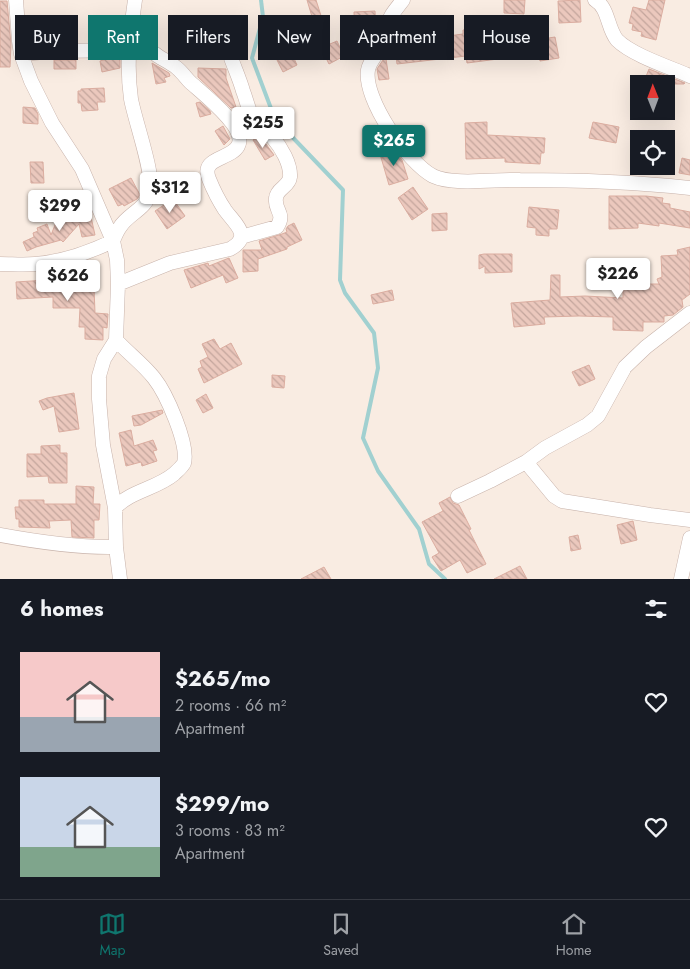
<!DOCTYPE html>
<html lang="en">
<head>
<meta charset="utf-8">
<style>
	:root { --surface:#171b24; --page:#242831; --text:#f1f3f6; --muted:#9ea1a6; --line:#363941; --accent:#0f766e }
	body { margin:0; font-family:Jost,sans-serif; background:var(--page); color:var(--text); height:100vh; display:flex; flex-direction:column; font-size:19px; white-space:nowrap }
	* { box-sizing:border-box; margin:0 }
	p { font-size:16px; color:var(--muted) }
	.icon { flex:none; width:28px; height:28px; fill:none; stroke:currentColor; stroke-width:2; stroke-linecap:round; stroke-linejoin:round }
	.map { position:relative; height:579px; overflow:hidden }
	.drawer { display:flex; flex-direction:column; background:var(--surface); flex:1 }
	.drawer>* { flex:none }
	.banner { position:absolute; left:15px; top:15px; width:660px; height:45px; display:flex; gap:10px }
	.needle { width:32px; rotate:359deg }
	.controls { position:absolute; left:630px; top:75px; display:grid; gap:10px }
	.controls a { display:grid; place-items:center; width:45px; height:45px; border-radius:0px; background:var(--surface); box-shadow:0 5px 20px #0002; font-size:25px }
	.price { position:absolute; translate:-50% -42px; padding:0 11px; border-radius:5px; background:#fff; color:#222; font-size:16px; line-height:32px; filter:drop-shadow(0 1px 2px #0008) }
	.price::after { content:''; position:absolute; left:50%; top:30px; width:15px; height:11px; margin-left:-8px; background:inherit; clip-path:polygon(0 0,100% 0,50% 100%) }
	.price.selected { background:var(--accent); color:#fff }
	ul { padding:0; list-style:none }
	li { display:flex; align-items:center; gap:15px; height:125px; padding:0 20px }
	li span { display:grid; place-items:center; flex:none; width:140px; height:100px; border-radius:0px; color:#555 }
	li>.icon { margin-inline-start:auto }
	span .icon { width:60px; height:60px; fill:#fffc; stroke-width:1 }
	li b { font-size:21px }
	h2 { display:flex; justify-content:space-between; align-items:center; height:60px; padding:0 20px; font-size:21px }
	.pill { padding:0 18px; border-radius:0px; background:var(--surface); box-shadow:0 5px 20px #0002; font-size:18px; line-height:45px }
	.pill.selected { background:var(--accent); color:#fff }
	.menu { display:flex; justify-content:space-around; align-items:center; height:70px; border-top:1px solid var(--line); background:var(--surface); font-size:14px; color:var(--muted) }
	.menu a { display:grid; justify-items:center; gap:2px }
	.menu .selected { color:var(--accent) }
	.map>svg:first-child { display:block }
</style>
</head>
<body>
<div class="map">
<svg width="690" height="579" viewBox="0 0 690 579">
	<defs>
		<pattern id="building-back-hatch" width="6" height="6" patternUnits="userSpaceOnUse" patternTransform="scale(1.25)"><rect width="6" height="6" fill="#ebc8bd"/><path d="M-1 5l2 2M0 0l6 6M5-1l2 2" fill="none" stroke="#c3a59c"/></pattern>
	</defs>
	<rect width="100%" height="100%" fill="#f9ece2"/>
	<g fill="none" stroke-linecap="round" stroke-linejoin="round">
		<path stroke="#a1d0d0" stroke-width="4" d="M261,0L263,17L252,58L275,119L343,190L340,280L345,293L374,333L378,368L363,438L378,471L419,529L429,564L445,579"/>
	</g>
	<path fill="url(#building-back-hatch)" stroke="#dbada0" d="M307,0H316L330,44L337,41L344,56L329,64L322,50Z
		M504,0H525L524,14L504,13Z
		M580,0L581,22L559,23L558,1Z
		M649,0H665L656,40L641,36L642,32L632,30L633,24L629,23L633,7L646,10Z
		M0,1H7L11,44L10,67H0Z
		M375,11L376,35H370L372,43L363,45L360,35H355L354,12Z
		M117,17L119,41L97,42L95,19Z
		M414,19L418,40L463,34V30L494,26L498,59L467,63L466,56L397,64L396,55L399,54L395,33L396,25L398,22Z
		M555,37L559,58L540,61L536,40Z
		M292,54L297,65L283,72L277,60Z
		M107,59H120V68L102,72L100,61Z
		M386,59L389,79L379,80L377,69L383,60Z
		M54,60H76V69H54Z
		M152,63L169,73L170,76L164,78L166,82L156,84Z
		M198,68L226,69V78L236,107L231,108L198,77Z
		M649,69L685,83L684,84H643Z
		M104,88L105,102H97L98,110L82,111L81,103H78V91H81V89Z
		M200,102L210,111L211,114L200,117L196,103Z
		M23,107L35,108L38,114V124L23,123Z
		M487,122V135L545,138L544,153H541L540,164L505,162V158L466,159L465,123Z
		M593,122L619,127L616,143L589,138Z
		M223,126L230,139L224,145L215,131Z
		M258,137L266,144L274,155L265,160L253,140Z
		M394,150L402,160L408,179L389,185L380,154Z
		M682,158L690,160V175L679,173Z
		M30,162H43L44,183H31Z
		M131,178L140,195L137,199L124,206L123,204L118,206L109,189Z
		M413,187L428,209L412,220L398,198Z
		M609,196H646L663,198L662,203L670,204V208L690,212V228L659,223V226L638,223V228L609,229Z
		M173,199L185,216L167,229L155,211Z
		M529,207L559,210L557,229H549V236L536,235V228L527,227Z
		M73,213L70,221L91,217L95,235L82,237L79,224L63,242L61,240L36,247L27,251L23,242L34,237L33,233L38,231L37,228L47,224L51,235L57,220Z
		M447,213V230L432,231V214Z
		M294,223L302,240L287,247V249L258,259V271L243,272V250H262L259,241L282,234L287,232L286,229L288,226Z
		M690,247V294L682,300L683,307L673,315L664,316V322H643V331L613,330V317L579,316L544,317L545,324L514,327L511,303L550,300L551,275H560V297L585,296L623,298V284H659L657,279L662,277L661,256L678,255L677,250Z
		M484,254H512V272L485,273V266L479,269V255Z
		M229,258L238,278L226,283L223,275L191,288L184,270L208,263L209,266Z
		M47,280L74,281V288H94L95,313L108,314L107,328L103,327V340L85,339V327H79L80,308H53V297L17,299L16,282Z
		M392,290L394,300L373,304L371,295Z
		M214,339L220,349L231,343L242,364L204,383L198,369L202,367L200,361L208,357L202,344Z
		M589,365L595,379L579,386L572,372Z
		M272,375L285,376L284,388L272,387Z
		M74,393L79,429L59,432L54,406L43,410L39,401L47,398Z
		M206,394L213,408L203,413L196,400Z
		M162,410L163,413L141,425L134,426L132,416Z
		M131,430L134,446L153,440L157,450L153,451L157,461L142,466L141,462L126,466L119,433Z
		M60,445V453H67V483H49L48,476L27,477V454H41V446Z
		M76,486L94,487L93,504H100L99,520H94V538L72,537L71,520L49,521L50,528L19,527V519H16L15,507H19V500H44V504H76Z
		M450,497L453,503L459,505L471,529L469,530L486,564L467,573L460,560L441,571L432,557L439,553L422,522L443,511L439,503Z
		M633,521L637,540L621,544L617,525Z
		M578,535L581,549L571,551L569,537Z
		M520,566L527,579H494Z
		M324,567L331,579H301Z"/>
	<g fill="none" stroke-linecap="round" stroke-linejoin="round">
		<defs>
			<path id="street" d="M16,0L19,41L21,54L31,81L52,123L82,169L113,241L117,260L118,284L116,340C128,353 143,364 154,378C166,393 189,444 184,463C182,467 177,471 174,474C156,489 130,491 115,508L116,547L120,579
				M403,0C397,8 389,16 387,26C386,32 386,38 383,44C379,53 370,59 368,70C363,99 408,163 433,176C454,186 497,179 520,180C577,180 634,182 690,188
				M595,0C609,8 607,28 617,40C632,55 669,67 690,76
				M21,54L57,51L128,50
				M231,58C235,69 240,80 243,91C247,101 249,114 256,123C260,129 268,132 273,138C281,147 291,164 290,177C289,187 277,188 276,198C274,211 286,213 277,227L241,237
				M0,264C12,264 24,265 35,264C61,262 90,252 113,241C115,236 117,231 120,227C128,214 146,209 150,193C155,176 135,121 131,99C126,64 130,35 135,0
				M118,284L170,263L230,249C253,236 235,224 225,210C219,201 213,189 209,179C200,157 230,160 238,146C248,128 202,93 190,82C186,78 182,72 177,68C171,63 164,60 158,56C148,49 139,42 131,34
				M526,462L554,496L562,501L650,515L690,520
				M458,496L490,481L526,462L545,448L587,425L598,416L625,367L646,347L690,313
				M115,508L103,445L99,399V376L104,359L116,340
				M0,535C38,542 77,548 116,547
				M681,579L690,538"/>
		</defs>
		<use href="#street" stroke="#c8b3ab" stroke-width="15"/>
		<use href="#street" stroke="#fff" stroke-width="14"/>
	</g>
</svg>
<div class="controls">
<a><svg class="needle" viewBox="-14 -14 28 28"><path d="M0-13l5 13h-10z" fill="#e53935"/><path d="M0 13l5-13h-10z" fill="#9ea1a6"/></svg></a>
<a><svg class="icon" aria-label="locate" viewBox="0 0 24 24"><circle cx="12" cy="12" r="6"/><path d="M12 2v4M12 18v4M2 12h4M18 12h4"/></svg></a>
</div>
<b class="price" style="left:263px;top:149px">$255</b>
<b class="price selected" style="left:394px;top:167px">$265</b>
<b class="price" style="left:170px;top:214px">$312</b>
<b class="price" style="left:60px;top:232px">$299</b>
<b class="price" style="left:618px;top:300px">$226</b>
<b class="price" style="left:68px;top:302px">$626</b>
<div class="banner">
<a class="pill">Buy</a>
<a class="pill selected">Rent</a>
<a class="pill">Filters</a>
<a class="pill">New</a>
<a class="pill">Apartment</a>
<a class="pill">House</a>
</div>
</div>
<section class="drawer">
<h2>6 homes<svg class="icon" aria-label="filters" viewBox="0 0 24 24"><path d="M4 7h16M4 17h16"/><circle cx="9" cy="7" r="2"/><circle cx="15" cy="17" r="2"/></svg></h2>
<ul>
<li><span style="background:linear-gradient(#f6c9c9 65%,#9aa5b1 0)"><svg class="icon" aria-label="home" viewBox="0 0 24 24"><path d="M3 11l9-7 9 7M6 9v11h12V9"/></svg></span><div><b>$265/mo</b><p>2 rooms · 66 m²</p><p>Apartment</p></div><svg class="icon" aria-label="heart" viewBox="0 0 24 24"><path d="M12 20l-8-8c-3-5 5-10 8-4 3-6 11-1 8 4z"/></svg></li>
<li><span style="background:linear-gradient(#c9d6e8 70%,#7fa58c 0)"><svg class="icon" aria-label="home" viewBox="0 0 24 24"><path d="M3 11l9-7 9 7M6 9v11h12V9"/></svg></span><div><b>$299/mo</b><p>3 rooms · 83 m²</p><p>Apartment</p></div><svg class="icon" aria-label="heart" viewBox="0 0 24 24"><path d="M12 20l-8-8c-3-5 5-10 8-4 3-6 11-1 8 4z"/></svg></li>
</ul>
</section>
<nav class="menu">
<a class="selected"><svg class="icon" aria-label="map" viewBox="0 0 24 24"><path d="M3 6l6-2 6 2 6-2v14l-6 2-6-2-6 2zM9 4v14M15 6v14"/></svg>Map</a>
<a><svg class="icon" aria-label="saved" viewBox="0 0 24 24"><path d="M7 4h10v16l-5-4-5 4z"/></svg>Saved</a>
<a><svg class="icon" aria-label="home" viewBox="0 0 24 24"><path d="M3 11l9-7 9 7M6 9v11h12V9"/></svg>Home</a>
</nav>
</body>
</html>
